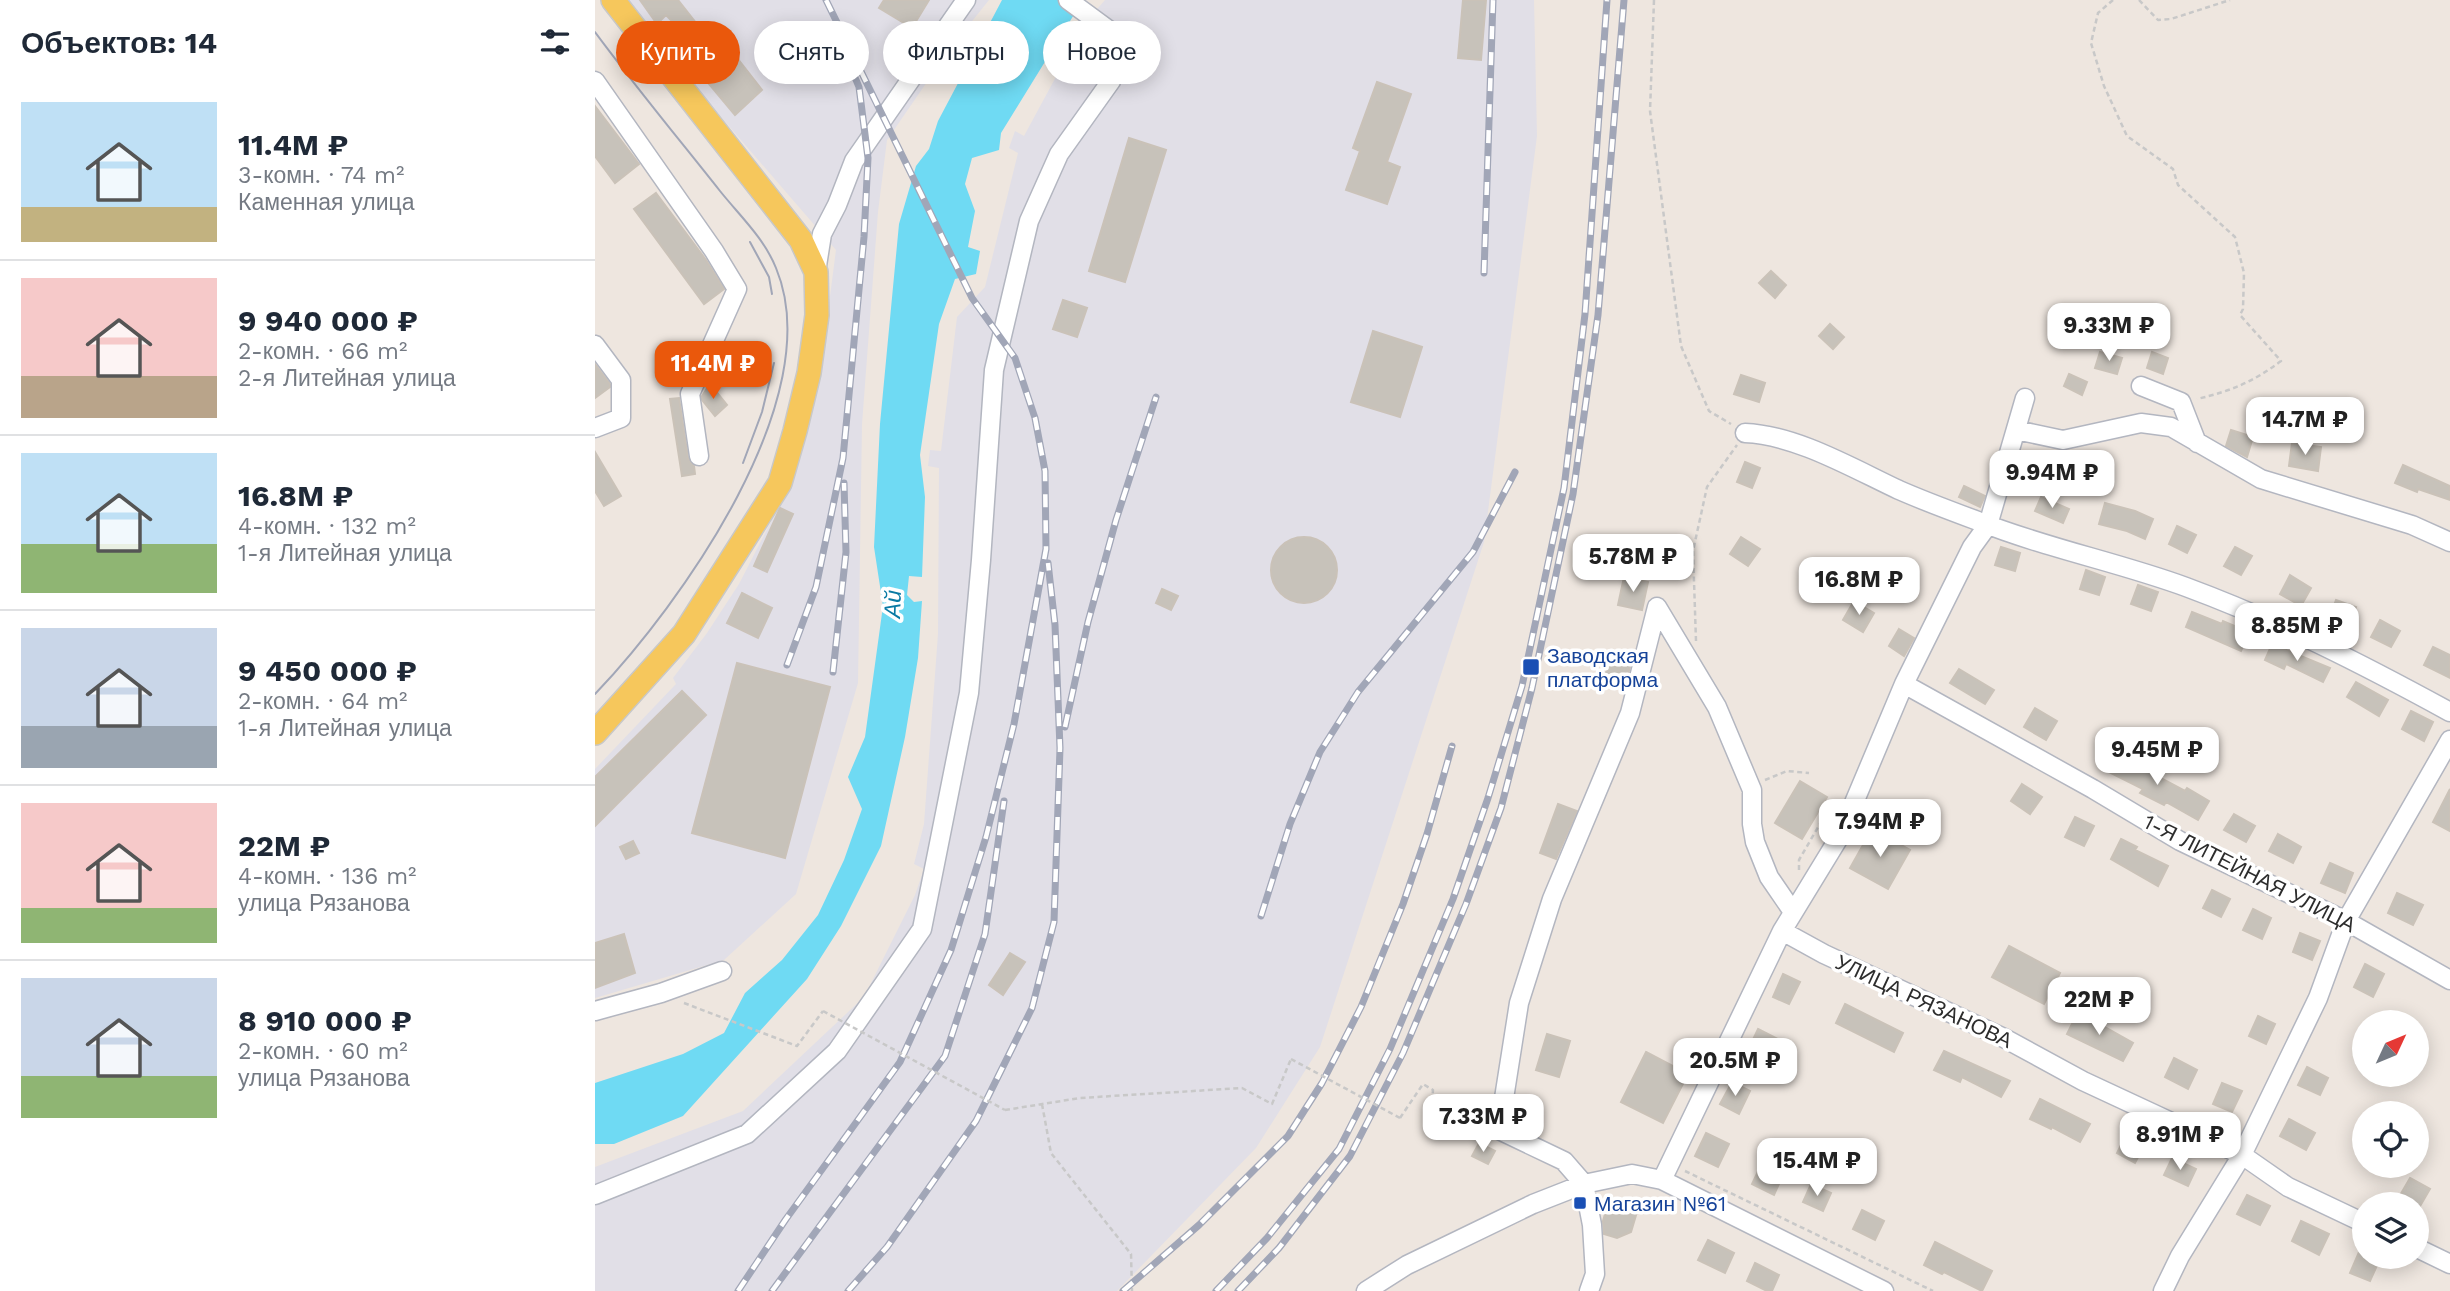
<!DOCTYPE html>
<html lang="ru">
<head>
<meta charset="utf-8">
<style>
	:root { --surface:#fff; --page:#f6f6f7; --text:#1f2937; --muted:#747a83; --line:#e0e1e3; --accent:#ea580c }
	body { margin:0; font-family:"Work Sans",sans-serif; background:var(--page); color:var(--text); height:100vh; display:flex; flex-direction:column; font-size:26px; white-space:nowrap }
	* { box-sizing:border-box; margin:0 }
	p { font-size:23px; color:var(--muted) }
	.icon { flex:none; width:38px; height:38px; fill:none; stroke:currentColor; stroke-width:2; stroke-linecap:round; stroke-linejoin:round }
	.map { position:relative; flex:1; overflow:hidden }
	.panel { display:flex; flex-direction:column; background:var(--surface); width:595px }
	.panel>* { flex:none }
	.hud { position:absolute; left:21px; top:21px; width:665px; height:63px; display:flex; gap:14px }
	.needle { width:46px; rotate:46deg }
	.controls { position:absolute; left:1757px; top:1010px; display:grid; gap:14px }
	.controls a { display:grid; place-items:center; width:77px; height:77px; border-radius:50%; background:var(--surface); box-shadow:0 4px 18px #0003; font-size:35px }
	.price { position:absolute; translate:-50% -60px; padding:0 16px; border-radius:14px; background:#fff; color:#222; font-size:23px; line-height:46px; filter:drop-shadow(0 2px 4px #0008) }
	.price::after { content:''; position:absolute; left:50%; top:42px; width:21px; height:16px; margin-left:-10px; background:inherit; clip-path:polygon(0 0,100% 0,50% 100%) }
	.price.active { background:var(--accent); color:#fff }
	ul { padding:0; list-style:none }
	li { display:flex; align-items:center; gap:21px; height:175px; padding:0 21px }
	li+li { border-top:2px solid var(--line) }
	li span { display:grid; place-items:center; flex:none; width:196px; height:140px; border-radius:0px; color:#555 }
	li>.icon { margin-inline-start:auto }
	span .icon { width:84px; height:84px; fill:#fffc; stroke-width:1 }
	li b { font-size:30px }
	h2 { display:flex; justify-content:space-between; align-items:center; height:84px; padding:0 21px; font-size:30px }
	.chip { padding:0 24px; border-radius:32px; background:var(--surface); box-shadow:0 4px 18px #0003; font-size:24px; line-height:63px }
	.chip.active { background:var(--accent); color:#fff }
	main { display:flex; flex:1; min-height:0 }
	.map>svg:first-child { display:block }
</style>
</head>
<body>
<main>
<section class="panel">
<h2>Объектов: 14<svg class="icon" aria-label="filters" viewBox="0 0 24 24"><path d="M4 7h16M4 17h16"/><circle cx="9" cy="7" r="2"/><circle cx="15" cy="17" r="2"/></svg></h2>
<ul>
<li><span style="background:linear-gradient(#bfe0f5 75%,#c2b280 0)"><svg class="icon" aria-label="home" viewBox="0 0 24 24"><path d="M3 11l9-7 9 7M6 9v11h12V9"/></svg></span><div><b>11.4M ₽</b><p>3-комн. · 74 m²</p><p>Каменная улица</p></div></li>
<li><span style="background:linear-gradient(#f6c9c9 70%,#b9a48a 0)"><svg class="icon" aria-label="home" viewBox="0 0 24 24"><path d="M3 11l9-7 9 7M6 9v11h12V9"/></svg></span><div><b>9 940 000 ₽</b><p>2-комн. · 66 m²</p><p>2-я Литейная улица</p></div></li>
<li><span style="background:linear-gradient(#bfe0f5 65%,#8fb573 0)"><svg class="icon" aria-label="home" viewBox="0 0 24 24"><path d="M3 11l9-7 9 7M6 9v11h12V9"/></svg></span><div><b>16.8M ₽</b><p>4-комн. · 132 m²</p><p>1-я Литейная улица</p></div></li>
<li><span style="background:linear-gradient(#c9d6e8 70%,#9aa5b1 0)"><svg class="icon" aria-label="home" viewBox="0 0 24 24"><path d="M3 11l9-7 9 7M6 9v11h12V9"/></svg></span><div><b>9 450 000 ₽</b><p>2-комн. · 64 m²</p><p>1-я Литейная улица</p></div></li>
<li><span style="background:linear-gradient(#f6c9c9 75%,#8fb573 0)"><svg class="icon" aria-label="home" viewBox="0 0 24 24"><path d="M3 11l9-7 9 7M6 9v11h12V9"/></svg></span><div><b>22M ₽</b><p>4-комн. · 136 m²</p><p>улица Рязанова</p></div></li>
<li><span style="background:linear-gradient(#c9d6e8 70%,#8fb573 0)"><svg class="icon" aria-label="home" viewBox="0 0 24 24"><path d="M3 11l9-7 9 7M6 9v11h12V9"/></svg></span><div><b>8 910 000 ₽</b><p>2-комн. · 60 m²</p><p>улица Рязанова</p></div></li>
</ul>
</section>
<div class="map">
<svg width="1855" height="1291" viewBox="0 0 1855 1291">
	<rect width="100%" height="100%" fill="#eee6df"/>
	<path fill="#e1dfe7" d="M32,0H394L354,50L292,140L283,212L267,424L263,683L201,894L129,960L0,998V769L81,684L78,678L112,633L144,584L181,512L226,366L241,250L108,96Z
		M510,0H939L942,136L889,542L725,1047L661,1148L522,1291H0V1167L148,1111L269,997L320,895L329,869L319,864L329,824L343,634L344,468L333,466L335,450L346,451L362,317L390,287L423,153L414,148L420,131L429,136L483,36L496,16Z"/>
	<path fill="#6fdaf3" d="M407,0H488L406,133L404,150L377,158L370,184L380,211L373,247L385,251L381,274L360,279L344,324L325,455L330,497L327,577L314,576L312,595L319,602L327,601L323,658L310,737L286,846L246,926L212,979L88,1116L19,1144H0V1083L88,1054L129,1033L150,993L187,960L223,915L249,860L267,809L253,777L270,737L288,606L279,547L285,424L304,224L321,166L334,149L343,121Z"/>
	<path fill="#c7c2ba" stroke="#cac2b8" stroke-width="2" d="M45,0H83L113,38L121,31L167,90L140,115L89,54L99,44L71,15L62,24Z
		M289,0H334L317,28L284,8Z
		M868,0H891L886,60L863,58Z
		M198,23L219,69L204,75L183,29Z
		M782,82L816,94L792,162L805,167L792,204L751,190L765,151L758,148Z
		M0,106L44,164L20,183L0,156Z
		M534,138L571,150L530,282L494,271Z
		M61,193L111,260L129,289L109,304L39,209Z
		M1176,271L1191,285L1180,298L1164,283Z
		M468,300L492,308L482,337L458,329Z
		M1235,324L1249,337L1238,349L1224,336Z
		M778,331L827,347L805,417L756,402Z
		M1505,352L1527,358L1522,374L1500,368Z
		M1557,352L1573,358L1568,374L1552,368Z
		M0,364L15,384V387L0,398Z
		M1474,374L1492,382L1487,395L1469,386Z
		M1146,375L1170,383L1164,402L1139,394Z
		M115,384L132,405L120,416L107,400V396Z
		M84,398L93,458L99,466L100,474L87,476L75,399Z
		M1636,430L1658,437L1652,457L1631,446Z
		M1697,443L1726,447L1723,471L1694,466Z
		M0,452L26,496L9,506L0,491Z
		M1150,462L1165,468L1157,488L1142,482Z
		M1808,465L1855,486V500L1823,489L1822,492L1800,483Z
		M1369,486L1390,496L1385,507L1364,497Z
		M1446,497L1474,509L1468,523L1440,511Z
		M1510,503L1540,511L1558,519L1550,539L1532,531L1504,524Z
		M185,508L198,514L172,572L159,566Z
		M1582,526L1601,535L1592,553L1574,544Z
		M676 570a33 33 0 1 1 66 0a33 33 0 1 1-66 0Z
		M1146,537L1165,549L1153,566L1135,554Z
		M1406,547L1425,553L1420,571L1400,565Z
		M1640,547L1657,556L1646,575L1629,566Z
		M1491,570L1510,577L1504,595L1485,589Z
		M1219,573L1236,585L1226,600L1209,589Z
		M1695,575L1716,588L1706,606L1685,594Z
		M1029,577L1053,582L1047,610L1023,605Z
		M1543,585L1563,592L1556,611L1536,604Z
		M567,589L583,596L576,610L561,603Z
		M147,593L177,608L163,638L132,623Z
		M1741,600L1761,607L1754,626L1734,619Z
		M1259,601L1279,613L1268,632L1248,620Z
		M1597,612L1627,624L1628,621L1654,632L1646,651L1591,627Z
		M1785,620L1805,631L1796,647L1776,637Z
		M1304,629L1319,638L1309,656L1294,646Z
		M1677,644L1735,668L1728,682L1691,664L1689,669L1670,660Z
		M1838,647L1855,655V678L1829,665Z
		M1019,650L1038,656L1030,685L1009,678Z
		M142,663L235,687L190,858L97,833Z
		M1364,669L1399,690L1390,704L1355,683Z
		M1761,682L1793,700L1784,716L1752,697Z
		M87,691L111,715L0,826V777Z
		M1440,708L1462,721L1451,740L1429,727Z
		M1816,711L1838,722L1829,741L1807,729Z
		M1517,752L1590,791L1592,788L1614,801L1603,820L1571,802L1569,805L1545,793L1548,789L1508,769Z
		M1205,781L1232,797L1207,839L1180,823Z
		M1427,784L1447,797L1435,814L1416,801Z
		M1855,789V831L1838,822Z
		M963,804L982,811L961,859L945,853Z
		M1639,814L1660,826L1651,842L1629,830Z
		M1480,817L1499,826L1489,846L1470,837Z
		M1277,829L1315,850L1293,889L1255,868Z
		M1683,834L1706,847L1698,863L1674,851Z
		M1526,839L1542,847L1540,850L1573,866L1563,886L1516,859Z
		M38,841L44,853L31,859L25,847Z
		M1735,863L1758,873L1750,893L1726,883Z
		M1617,890L1635,899L1626,917L1608,908Z
		M1802,893L1828,905L1818,925L1793,913Z
		M1658,909L1676,918L1667,939L1648,930Z
		M1705,933L1725,941L1717,960L1698,952Z
		M29,934L40,973L0,988V943Z
		M1414,946L1465,973L1449,1004L1397,977Z
		M415,953L430,962L408,995L394,985Z
		M1770,964L1789,974L1778,997L1759,987Z
		M1188,974L1205,982L1194,1004L1178,997Z
		M1250,1004L1308,1033L1299,1052L1241,1023Z
		M1483,1012L1538,1043L1528,1061L1472,1034Z
		M1663,1016L1680,1024L1671,1044L1654,1036Z
		M1163,1029L1185,1040L1174,1062L1152,1052Z
		M952,1034L975,1041L964,1077L941,1070Z
		M1349,1051L1415,1081L1406,1097L1367,1077L1365,1082L1339,1070Z
		M1051,1052L1093,1074L1068,1123L1026,1102Z
		M1579,1058L1602,1070L1593,1089L1570,1077Z
		M1712,1067L1733,1078L1725,1095L1703,1085Z
		M1137,1082L1155,1091L1144,1114L1125,1104Z
		M1627,1083L1647,1091L1637,1112L1618,1104Z
		M1445,1099L1495,1124L1485,1142L1457,1127L1456,1129L1435,1119Z
		M1694,1119L1720,1133L1711,1150L1685,1136Z
		M1111,1133L1134,1144L1123,1167L1100,1156Z
		M1530,1137L1549,1146L1540,1163L1522,1153Z
		M884,1143L900,1151L893,1164L877,1156Z
		M1577,1158L1601,1169L1593,1186L1569,1175Z
		M1166,1165L1188,1175L1179,1195L1157,1184Z
		M1815,1178L1835,1189L1824,1208L1822,1204L1804,1197Z
		M1216,1184L1236,1193L1228,1211L1208,1202Z
		M1652,1195L1675,1206L1665,1225L1642,1214Z
		M1013,1203L1042,1212L1036,1232L1022,1238L1009,1234L1008,1221Z
		M1267,1210L1289,1221L1280,1240L1258,1229Z
		M1706,1221L1734,1234L1724,1255L1697,1241Z
		M1113,1240L1139,1253L1130,1273L1103,1260Z
		M1340,1242L1397,1271L1387,1291L1349,1272L1347,1274L1329,1265Z
		M1764,1252L1769,1256L1784,1261L1775,1281L1755,1273Z
		M1160,1263L1184,1275L1177,1291H1172L1152,1281Z"/>
	<g fill="none" stroke-linecap="round" stroke-linejoin="round">
		<defs>
			<path id="minor" d="M0,81L119,251L142,289L95,394L104,456
				M221,272L227,234L242,205L259,161L371,0
				M0,345L26,380V418L0,428
				M1546,386L1586,402L1602,443
				M1421,430L1468,440L1546,423L1576,427L1666,479L1817,525L1855,542
				M1150,433C1201,435 1257,468 1304,490C1329,501 1356,511 1383,521C1450,548 1523,562 1591,587C1683,621 1769,665 1855,712
				M1309,684L1498,789L1585,841L1751,921L1855,980
				M1187,931L1229,954L1409,1038L1488,1081L1647,1155L1693,1187L1769,1223
				M0,1011L66,993L127,971
				M1067,1180L1187,931L1245,836L1309,684L1377,547L1393,525L1430,398
				M0,1195L152,1134L242,1051L327,929L374,693L386,560L399,370L434,221L464,154L516,81L526,39L473,0
				M1822,1248L1855,1264
				M771,1291L812,1265L938,1204L989,1184L1037,1174L1067,1180L1289,1291
				M994,1291L1000,1274L997,1225L989,1184L969,1161L904,1130L924,1003L957,899L1035,713L1062,607L1122,707L1157,790V824L1160,842L1174,877L1198,912
				M1568,1291L1585,1256L1647,1155L1723,998L1751,921L1855,740"/>
			<path id="major" d="M0,733L89,634L185,483L200,431L214,373L222,315L221,272L206,240L18,0"/>
		</defs>
		<use href="#minor" stroke="#b3b6c0" stroke-width="21"/>
		<use href="#major" stroke="#c8c8c8" stroke-width="26"/>
		<path stroke="#c8c8c8" stroke-width="2.5" stroke-dasharray="5 3.5" stroke-linecap="butt" d="M1059,0L1055,111L1086,346L1114,411L1136,424
			M1518,0L1503,13L1496,43L1509,86L1532,136L1578,169L1583,185L1640,237L1649,273L1648,309L1645,315L1686,361C1658,382 1636,391 1602,399
			M1544,0L1563,20L1576,19L1635,0
			M1101,641L1098,551L1112,487L1142,445
			M1170,780L1192,771L1214,773
			M1204,870V860L1226,822
			M89,1003L202,1046L228,1011
			M447,1104L456,1153L536,1254L537,1291
			M410,1110L485,1098L647,1088L677,1104L696,1059
			M805,1118L828,1084L838,1090L837,1104L889,1124
			M1090,1171L1338,1291"/>
		<use href="#minor" stroke="#fff" stroke-width="18"/>
		<use href="#major" stroke="#f6c75c" stroke-width="23"/>
		<path stroke="#a1a6b7" stroke-width="2" d="M0,32C40,86 83,138 125,191C145,216 169,238 181,268C235,397 85,605 0,694
			M155,242L174,277L177,294
			M148,463L167,412L179,363"/>
		<defs>
			<path id="rail" d="M889,273L898,0
				M192,665L221,587L248,458L269,237L273,158L264,87L259,75
				M238,672L251,552L249,483
				M470,727L493,622L521,520L561,397
				M666,916L695,824L725,752L763,692L878,552L920,472
				M143,1291L191,1219L305,1062L356,950L391,837L419,724L451,549L450,471L440,418L420,358L377,298L231,0
				M177,1291L350,1056L390,934L409,801
				M253,1291L292,1247L381,1121L437,1008L459,922L465,748L460,625L453,563
				M528,1291L604,1225L693,1136L727,1083L766,1007L808,904L832,834L857,746
				M621,1291L672,1238L744,1149L795,1049L858,899L893,798L927,686L969,488L990,314L1012,0
				M643,1291L684,1248L755,1156L808,1053L871,904L906,808L937,688L978,494L1003,315L1029,0"/>
		</defs>
		<use href="#rail" stroke="#a1a6b7" stroke-width="7"/>
		<use href="#rail" stroke="#fff" stroke-width="4.5" stroke-dasharray="13" stroke-linecap="butt"/>
		<path stroke="#c8c8c8" stroke-width="2.5" stroke-dasharray="5 3.5" stroke-linecap="butt" d="M228,1011L410,1110
			M696,1059L805,1118"/>
	</g>
	<g fill="#1a4fb4" stroke="#fff" stroke-width="2.5">
		<rect x="927" y="658" width="18" height="18" rx="3.5"/>
		<rect x="978" y="1196" width="14" height="14" rx="3.5"/>
	</g>
	<g text-anchor="middle" dominant-baseline="central" stroke-width="7" stroke-linejoin="round" paint-order="stroke">
		<g font-size="21" fill="#164399" stroke="#fff" text-anchor="start">
			<text x="952" y="655">Заводская<tspan x="952" dy="24">платформа</tspan></text>
			<text x="999" y="1203">Магазин №61</text>
		</g>
		<g font-size="21" fill="#2d2d2d" stroke="#fff">
			<text transform="translate(1655 873) rotate(27)">1-Я ЛИТЕЙНАЯ УЛИЦА</text>
			<text transform="translate(1329 1001) rotate(25)">УЛИЦА РЯЗАНОВА</text>
		</g>
		<g font-size="23" font-style="italic" fill="#097aa4" stroke="#fff">
			<text transform="translate(298 604) rotate(-88)">Ай</text>
		</g>
	</g>
</svg>
<div class="controls">
<a><svg class="needle" viewBox="-14 -14 28 28"><path d="M0-13l5 13h-10z" fill="#e53935"/><path d="M0 13l5-13h-10z" fill="#747a83"/></svg></a>
<a><svg class="icon" aria-label="locate" viewBox="0 0 24 24"><circle cx="12" cy="12" r="6"/><path d="M12 2v4M12 18v4M2 12h4M18 12h4"/></svg></a>
<a><svg class="icon" aria-label="layers" viewBox="0 0 24 24"><path d="M12 4l9 5-9 5-9-5zM3 14l9 5 9-5"/></svg></a>
</div>
<b class="price" style="left:1514px;top:363px">9.33M ₽</b>
<b class="price active" style="left:118px;top:401px">11.4M ₽</b>
<b class="price" style="left:1710px;top:457px">14.7M ₽</b>
<b class="price" style="left:1457px;top:510px">9.94M ₽</b>
<b class="price" style="left:1038px;top:594px">5.78M ₽</b>
<b class="price" style="left:1264px;top:617px">16.8M ₽</b>
<b class="price" style="left:1702px;top:663px">8.85M ₽</b>
<b class="price" style="left:1562px;top:787px">9.45M ₽</b>
<b class="price" style="left:1285px;top:859px">7.94M ₽</b>
<b class="price" style="left:1504px;top:1037px">22M ₽</b>
<b class="price" style="left:1140px;top:1098px">20.5M ₽</b>
<b class="price" style="left:888px;top:1154px">7.33M ₽</b>
<b class="price" style="left:1585px;top:1172px">8.91M ₽</b>
<b class="price" style="left:1222px;top:1198px">15.4M ₽</b>
<div class="hud">
<a class="chip active">Купить</a>
<a class="chip">Снять</a>
<a class="chip">Фильтры</a>
<a class="chip">Новое</a>
</div>
</div>
</main>
</body>
</html>
